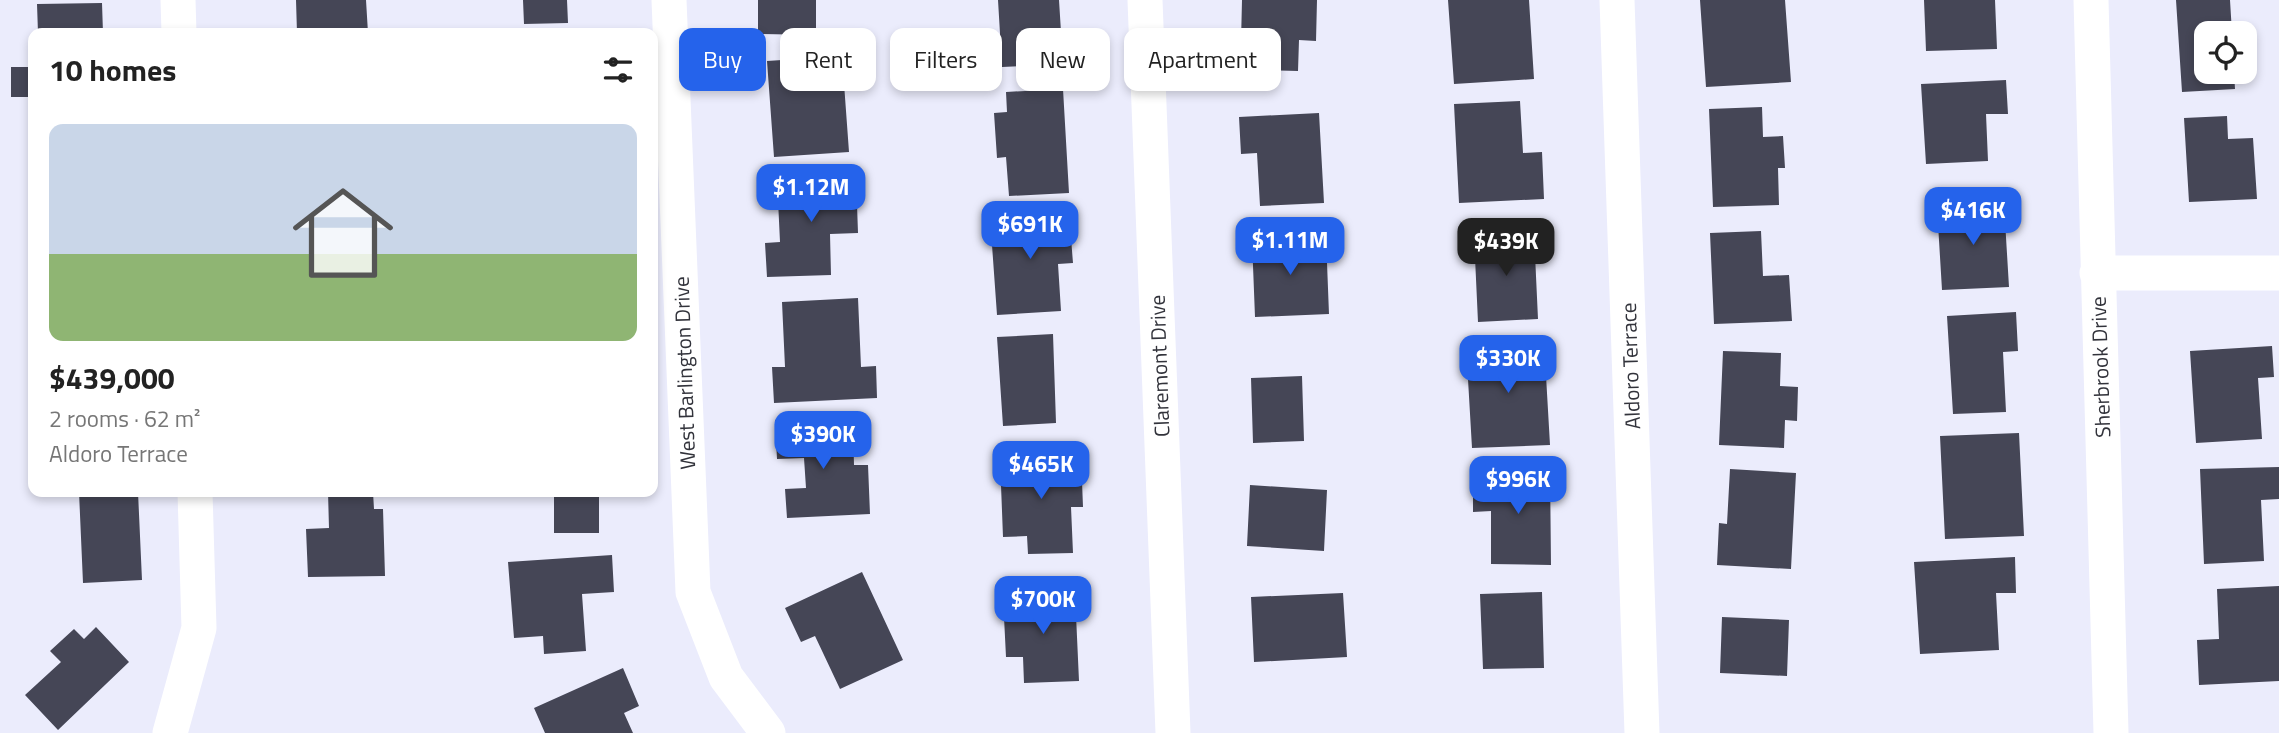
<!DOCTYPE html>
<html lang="en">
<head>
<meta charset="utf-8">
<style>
	:root { --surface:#fff; --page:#f6f6f6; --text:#222; --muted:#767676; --accent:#2563eb }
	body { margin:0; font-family:"Titillium Web",sans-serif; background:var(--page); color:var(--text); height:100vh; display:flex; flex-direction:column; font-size:26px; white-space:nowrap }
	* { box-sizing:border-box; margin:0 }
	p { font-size:23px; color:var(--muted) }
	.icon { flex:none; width:38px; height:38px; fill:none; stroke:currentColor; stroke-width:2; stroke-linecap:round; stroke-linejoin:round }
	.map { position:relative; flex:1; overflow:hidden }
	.drawer { position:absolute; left:28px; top:28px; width:630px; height:469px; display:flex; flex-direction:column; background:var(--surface); border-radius:14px; box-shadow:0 4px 10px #0003 }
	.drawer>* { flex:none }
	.guide { position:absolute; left:679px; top:28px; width:665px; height:63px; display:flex; gap:14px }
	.tools { position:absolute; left:2194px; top:21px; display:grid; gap:14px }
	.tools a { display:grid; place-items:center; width:63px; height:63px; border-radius:14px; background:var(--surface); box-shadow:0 4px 10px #0003; font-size:35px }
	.price { position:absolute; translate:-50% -60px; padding:0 16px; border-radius:14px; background:var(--accent); color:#fff; font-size:23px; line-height:46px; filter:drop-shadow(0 2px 4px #0008) }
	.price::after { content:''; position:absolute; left:50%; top:42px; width:21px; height:16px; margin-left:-10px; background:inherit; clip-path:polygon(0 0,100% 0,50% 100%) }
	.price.current { background:#222; color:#fff }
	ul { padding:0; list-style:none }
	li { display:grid; align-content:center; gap:14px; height:371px; padding:0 21px }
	li span { display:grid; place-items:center; height:217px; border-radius:14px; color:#555 }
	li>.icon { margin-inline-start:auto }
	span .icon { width:126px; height:126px; fill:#fffc; stroke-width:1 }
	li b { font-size:30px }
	h2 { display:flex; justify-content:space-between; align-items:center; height:84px; padding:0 21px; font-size:30px }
	.tag { padding:0 24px; border-radius:14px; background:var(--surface); box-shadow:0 4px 10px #0003; font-size:24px; line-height:63px }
	.tag.current { background:var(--accent); color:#fff }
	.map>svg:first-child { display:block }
</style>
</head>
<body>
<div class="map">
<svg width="2279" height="733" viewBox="0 0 2279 733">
	<rect width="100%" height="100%" fill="#ebecfc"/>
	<path fill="#454656" d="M296,0H366L368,33H297Z
		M523,0H567L568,23L524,24Z
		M758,0H816V35L758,34Z
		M998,0H1059L1063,64L1002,67Z
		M1242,0H1317L1316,41L1299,40L1298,71L1231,69L1232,42H1241Z
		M1448,0H1529L1534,79L1454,84Z
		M1700,0H1785L1791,82L1706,87Z
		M1924,0H1995L1997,49L1926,51Z
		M2176,0H2230L2232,33H2207V72H2234L2235,89L2182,92Z
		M102,3L103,33H38L37,4Z
		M842,56L849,152L774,157L767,61Z
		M11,67H33V97H11Z
		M2006,80L2008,114H1986L1988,161L1926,164L1921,84Z
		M1063,89L1069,193L1009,196L1006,157L997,158L994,113L1007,112L1006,92Z
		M1520,101L1523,153L1542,152L1544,199L1459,203L1454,104Z
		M1762,107L1763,137L1783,136L1785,168H1778L1779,205L1713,207L1709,109Z
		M1319,113L1324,203L1260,206L1257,153L1241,154L1239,117Z
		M2227,116L2228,139L2253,138L2257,199L2189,202L2184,118Z
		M856,176L858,233L830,234L831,275L767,277L765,243L780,242L777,179Z
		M2004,204L2009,287L1942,290L1937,207Z
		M1069,213L1073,263L1058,264L1061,311L997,315L990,217Z
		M1761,231L1763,276L1789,275L1792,321L1714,324L1710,233Z
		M1534,233L1538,319L1478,322L1474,236Z
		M1326,237L1329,314L1255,317L1252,240Z
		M858,298L861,367L876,366L877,398L774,403L772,367H785L782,302Z
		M2016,312L2018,351L2003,352L2006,412L1953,414L1947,316Z
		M1053,334L1056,423L1003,426L997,337Z
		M1544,341L1550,445L1472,448L1466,345Z
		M2272,346L2274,377L2258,378L2262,439L2196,443L2190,351Z
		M1723,351L1781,353L1780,386L1798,387L1797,421L1785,420L1784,448L1719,445Z
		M1302,376L1304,441L1253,443L1251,378Z
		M814,419L815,430L853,429L854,465H868L870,514L787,518L785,489L806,488L804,458L777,459L775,420Z
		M2019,433L2024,536L1945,539L1940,436Z
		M1081,456L1083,507H1071L1073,553L1028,554L1027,536L1003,537L1000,459Z
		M2279,467V499L2261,500L2264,561L2204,564L2200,469Z
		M1505,468H1550L1551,565L1491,564V511L1473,512V482L1505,483Z
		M1730,469L1796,473L1791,569L1717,565L1719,523L1727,524Z
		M1250,485L1327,490L1324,551L1247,546Z
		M79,492H138L142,580L83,583Z
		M328,492H373L374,509H383L385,576L308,577L306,529L329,528Z
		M554,492H599V533H554Z
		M612,555L614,592L582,594L586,651L544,654L543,636L514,638L508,562Z
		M2015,557L2016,593H1996L1999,650L1920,654L1914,562Z
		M862,572L903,660L840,689L815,636L801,642L785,608Z
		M2279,586V681L2199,685L2197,640L2219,639L2217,589Z
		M1542,592L1544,668L1483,669L1480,594Z
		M1075,593L1079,681L1024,683L1023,657H1006L1003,597Z
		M1343,593L1347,657L1254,662L1251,597Z
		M1722,617L1789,620L1787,676L1720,673Z
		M96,627L129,662L58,730L25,695L61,662L50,651L74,629L84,639Z
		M623,668L639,706L624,713L633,733H545L534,708Z"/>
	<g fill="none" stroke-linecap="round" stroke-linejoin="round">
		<path stroke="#fff" stroke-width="35" d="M178,0L179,33
			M669,0L693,592L726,677L768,733
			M1145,0L1173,733
			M1617,0L1642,733
			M2091,0L2111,733
			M2097,273H2279
			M170,733L199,628L195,492"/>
	</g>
	<g text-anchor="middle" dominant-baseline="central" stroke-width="7" stroke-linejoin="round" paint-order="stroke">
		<g font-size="21" fill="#32333b" stroke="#fff">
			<text transform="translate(1159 366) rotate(-92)">Claremont Drive</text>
			<text transform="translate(1630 366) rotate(-92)">Aldoro Terrace</text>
			<text transform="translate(2100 367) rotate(-92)">Sherbrook Drive</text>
			<text transform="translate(684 373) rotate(-92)">West Barlington Drive</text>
		</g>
	</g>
</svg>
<div class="tools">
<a><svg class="icon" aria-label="locate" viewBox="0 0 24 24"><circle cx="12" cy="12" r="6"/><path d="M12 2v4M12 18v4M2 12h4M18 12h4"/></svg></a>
</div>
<b class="price" style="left:811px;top:224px">$1.12M</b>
<b class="price" style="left:1973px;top:247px">$416K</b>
<b class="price" style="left:1030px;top:261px">$691K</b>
<b class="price" style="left:1290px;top:277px">$1.11M</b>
<b class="price current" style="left:1506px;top:278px">$439K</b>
<b class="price" style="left:1508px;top:395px">$330K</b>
<b class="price" style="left:823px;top:471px">$390K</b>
<b class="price" style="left:1041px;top:501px">$465K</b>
<b class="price" style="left:1518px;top:516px">$996K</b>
<b class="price" style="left:1043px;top:636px">$700K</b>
<div class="guide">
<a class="tag current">Buy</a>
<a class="tag">Rent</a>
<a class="tag">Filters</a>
<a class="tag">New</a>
<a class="tag">Apartment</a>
</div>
<section class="drawer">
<h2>10 homes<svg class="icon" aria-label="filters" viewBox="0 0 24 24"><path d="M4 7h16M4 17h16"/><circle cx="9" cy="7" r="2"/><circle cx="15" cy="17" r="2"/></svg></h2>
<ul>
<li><span style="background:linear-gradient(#c9d6e8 60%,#8fb573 0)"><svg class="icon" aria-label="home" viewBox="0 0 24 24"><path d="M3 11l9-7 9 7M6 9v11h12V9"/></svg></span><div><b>$439,000</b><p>2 rooms · 62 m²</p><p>Aldoro Terrace</p></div></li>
</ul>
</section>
</div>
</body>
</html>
